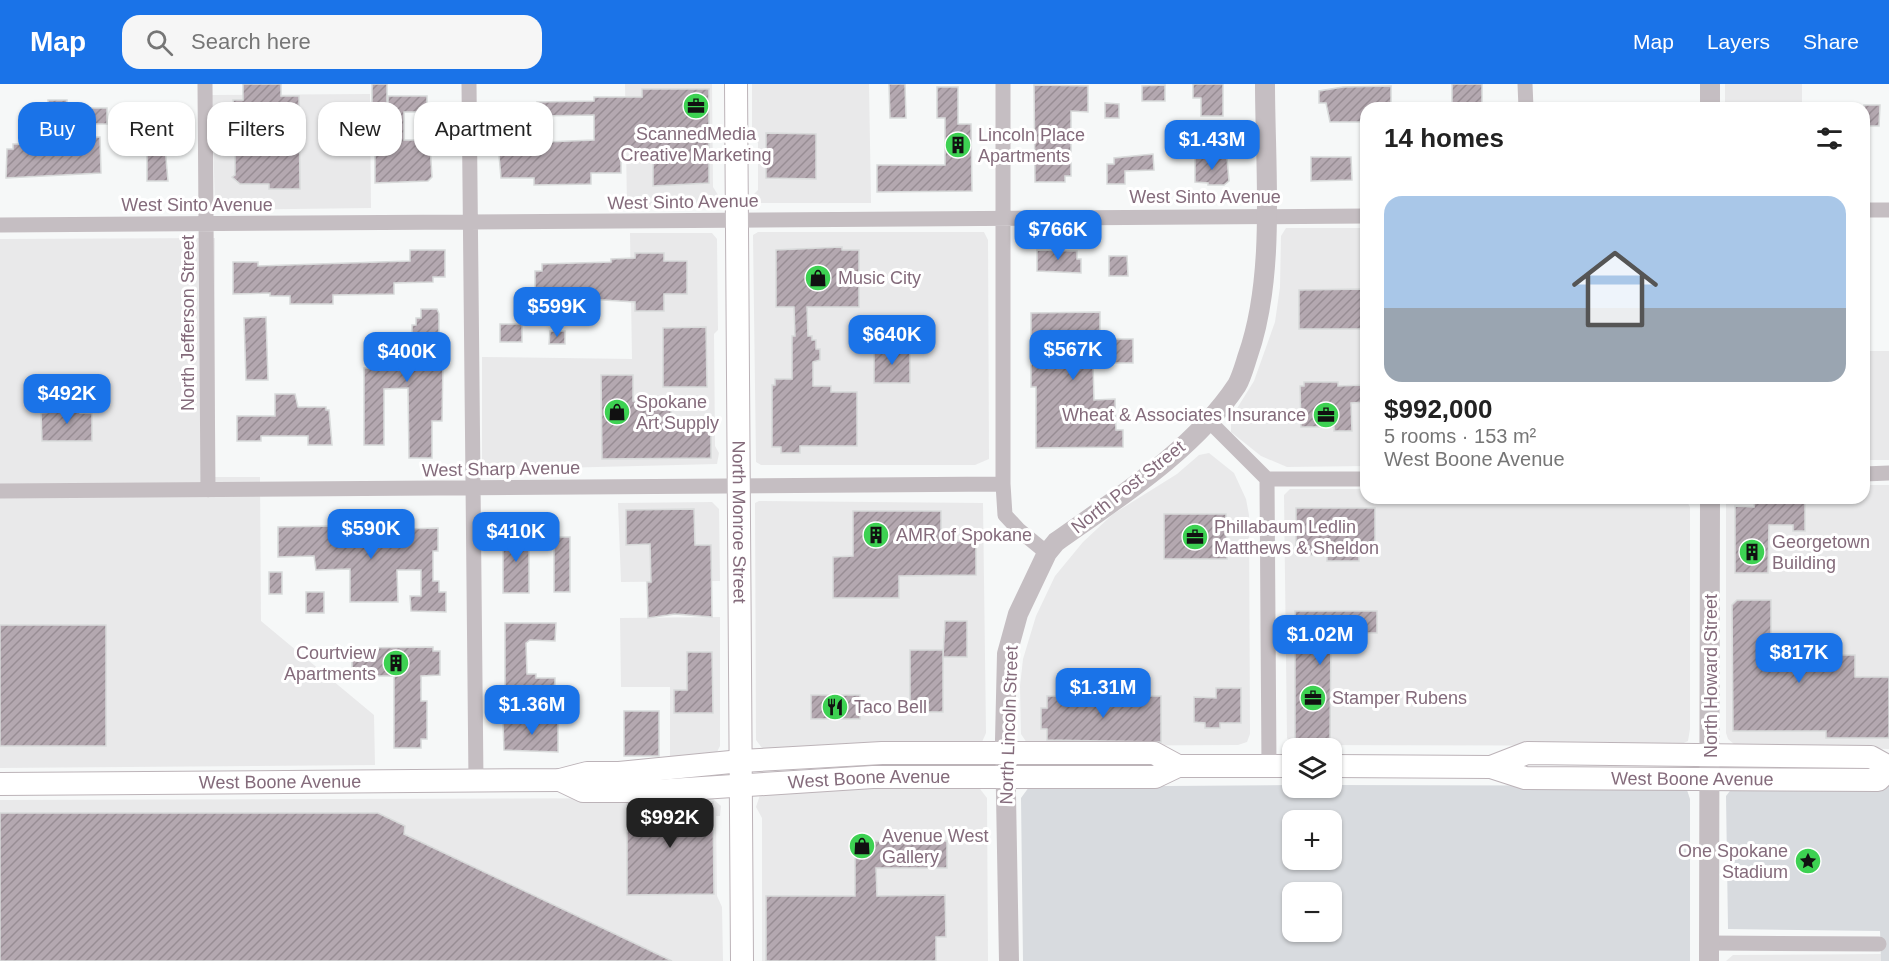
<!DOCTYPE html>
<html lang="en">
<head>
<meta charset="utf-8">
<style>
	:root { --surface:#fff; --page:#f6f6f6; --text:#222; --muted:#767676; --line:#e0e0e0; --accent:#1a73e8 }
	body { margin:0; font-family:Arial,sans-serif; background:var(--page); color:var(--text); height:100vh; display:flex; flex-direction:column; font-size:22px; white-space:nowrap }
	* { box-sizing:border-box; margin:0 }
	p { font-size:20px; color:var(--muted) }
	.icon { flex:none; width:33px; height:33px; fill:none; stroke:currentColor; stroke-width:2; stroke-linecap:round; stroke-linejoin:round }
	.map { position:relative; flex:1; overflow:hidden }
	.details { position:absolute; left:1360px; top:18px; width:510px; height:402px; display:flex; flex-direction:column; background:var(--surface); border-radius:18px; box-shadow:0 2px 4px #0004 }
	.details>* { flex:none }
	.top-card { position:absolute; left:18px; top:18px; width:570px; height:54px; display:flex; gap:12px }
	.fabs { position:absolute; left:1282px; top:654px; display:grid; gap:12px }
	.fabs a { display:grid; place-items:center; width:60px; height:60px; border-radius:12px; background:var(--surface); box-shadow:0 2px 4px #0004; font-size:30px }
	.price { position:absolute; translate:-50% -51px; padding:0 14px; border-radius:12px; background:var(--accent); color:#fff; font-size:20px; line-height:39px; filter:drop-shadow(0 2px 3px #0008) }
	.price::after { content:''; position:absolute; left:50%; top:36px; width:18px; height:14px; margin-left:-9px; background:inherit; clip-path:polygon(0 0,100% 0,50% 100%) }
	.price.active { background:#222; color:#fff }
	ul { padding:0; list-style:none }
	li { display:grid; align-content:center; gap:12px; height:318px; padding:0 24px }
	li+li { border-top:2px solid var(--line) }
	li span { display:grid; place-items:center; height:186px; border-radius:18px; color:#555 }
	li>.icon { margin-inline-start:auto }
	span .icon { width:108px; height:108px; fill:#fffc; stroke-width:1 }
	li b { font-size:26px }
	h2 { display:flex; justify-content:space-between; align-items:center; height:72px; padding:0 24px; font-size:26px }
	.tag { padding:0 21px; border-radius:18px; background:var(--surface); box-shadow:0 2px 4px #0004; font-size:21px; line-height:54px }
	.tag.active { background:var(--accent); color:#fff }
	header { display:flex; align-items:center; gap:36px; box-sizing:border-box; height:84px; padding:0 30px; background:var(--accent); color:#fff }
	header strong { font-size:28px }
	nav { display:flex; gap:33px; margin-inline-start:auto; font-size:21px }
	.search { width:420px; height:54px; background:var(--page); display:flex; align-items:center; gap:15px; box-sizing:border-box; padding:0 21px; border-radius:18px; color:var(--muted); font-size:22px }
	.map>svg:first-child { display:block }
</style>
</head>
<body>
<header>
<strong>Map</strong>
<div class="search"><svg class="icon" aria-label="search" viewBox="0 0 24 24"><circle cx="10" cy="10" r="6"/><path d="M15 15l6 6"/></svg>Search here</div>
<nav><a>Map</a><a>Layers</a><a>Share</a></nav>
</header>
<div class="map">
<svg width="1889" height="877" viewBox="0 0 1889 877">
	<defs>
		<pattern id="building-hatch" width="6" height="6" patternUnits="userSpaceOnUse" patternTransform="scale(1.5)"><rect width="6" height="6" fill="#b4a8b0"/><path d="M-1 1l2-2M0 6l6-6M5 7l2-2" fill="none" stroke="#988d94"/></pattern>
	</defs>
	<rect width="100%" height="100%" fill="#f6f8f8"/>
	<path fill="#e9e9ea" d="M625,0H712L713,103L718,111L715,117L710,121L627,123Z
		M752,0H869L871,119H755L753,111L758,106V59L752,52Z
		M1725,0H1802V24H1725Z
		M370,10L371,124L215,126L212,11Z
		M1286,144H1366V382L1287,383L1261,372L1231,348V334L1254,297L1275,238L1280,203L1281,152Z
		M758,148H984L988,156L989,375L975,381H761L756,378L753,151Z
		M630,149H712L717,155L718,246L714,250L715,362L719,369L717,380L482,386V273L632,275Z
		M215,154V393H260L261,537L374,631L375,681L0,684V155Z
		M1865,267H1889V376H1865Z
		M1209,369L1234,389L1246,415L1249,431L1250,650L1247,658L1238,661L1034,662L1027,659L1021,650L1020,602L1023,575L1036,532L1055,492L1083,458L1113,430L1177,390L1199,371Z
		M1865,401H1889V665L1735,661L1728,655L1726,649V414H1864Z
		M1290,405H1366V414H1685L1690,423V645L1688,657L1677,662L1293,661L1287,654L1284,411Z
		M759,417L983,419L986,649L982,658L767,666L762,664L756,656L755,419Z
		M712,418L719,425L720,497L621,498L618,419Z
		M720,533V662L717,668L670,678V603H621L620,534Z
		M977,701L987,714L988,877H762V734L756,723L760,711L811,705Z
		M712,714L721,722L720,732H716L717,812L722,823L723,877H0V716Z
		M1881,870V877H1726L1733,871Z"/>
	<path fill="#d8dbdf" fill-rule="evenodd" d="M1293,701V704H1332V701L1675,702L1687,706L1690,715V877H1023L1021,714L1029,703ZM1293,736H1332V776H1293ZM1293,808H1332V848H1293Z
		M1740,701L1889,702V877H1881L1880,847L1728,845L1726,712L1733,703Z"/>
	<path fill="url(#building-hatch)" stroke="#d8dada" stroke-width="1.5" d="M243,0H281V12H299L300,105H269V100H240L232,93L235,91V63H247V39H233V16H243Z
		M372,0H387V21H372Z
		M889,0H905L906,34H890Z
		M1193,0H1223V32H1201V14H1193Z
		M1452,0H1482V24L1452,21Z
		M1034,1L1088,2V28L1071,27V92H1065V98H1035Z
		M1165,1V17H1142V2Z
		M1391,2V24H1366V38H1330L1326,19H1319V7L1343,3Z
		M937,3H958V40H971L972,107L877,108V81H945V34H937Z
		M642,5H709V99L653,102V68H621V89H591V100L534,101V94H501L498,60L594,56V31L538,32L537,18L594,17V13H642Z
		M388,12H427V28H404V56H423V62L430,61L432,93L428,97L375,99V62L393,59L388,49Z
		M48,16H67V53H100L101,89L6,94L7,65H13V60H39V53H46V48H48Z
		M1105,19L1119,20V34H1105Z
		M1864,21H1880L1879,42H1864Z
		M91,24H107V40H91Z
		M1185,40H1202V60H1185Z
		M766,49L816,50V95L766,94Z
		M150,63H165L168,97H147V67H150Z
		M1153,70L1154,86L1125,87V100H1107V80H1114V74Z
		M1311,73H1351L1352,96L1311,97Z
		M1195,74H1227L1229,97L1224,101H1208V99L1195,98Z
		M842,163V166H859V223H807L808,252H812V256H816V265H820V276L813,278V302H831V308H857V362H800V369H781V363H772V301H775V295H792V252H795L794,223H776V166Z
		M410,166H445V193H433V198L394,199V210L333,211V220H290V212H270V209L233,210V178H258V182L410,177Z
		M1037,166L1077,167V175H1081V189L1037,187Z
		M635,169H664V177H687V210H664V227H635V218L557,213V219H543V209H535V187H542V180L611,178V175L635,174Z
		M1109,172H1127L1128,192H1109Z
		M1366,205V245H1299V206Z
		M421,225H437L439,230V276H443L442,337H432V374H409L408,304L384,305V361H364V284H375V251H412V241H416V234H421Z
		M1100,228V255H1133V279H1093L1094,316L1115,315L1116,346H1123V363L1036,364V303H1031V229Z
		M266,233L268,296H246L244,234Z
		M500,240H522V258H500Z
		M706,243L707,303H663V244Z
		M550,247H565V260H549Z
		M874,266H910V299H874Z
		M601,291H633V317H671V339H711V374L602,375Z
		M1304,298H1338V302L1366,301V318L1351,319L1352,347H1334V343H1301L1300,302H1304Z
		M275,310H295L298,323H326V326H329L332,361H308V352H261V357H237V332H275Z
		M54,321H80V329H92V357H42L41,329L54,328Z
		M1754,419H1805V447H1793V441H1769L1768,489H1735V422L1754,423Z
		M1296,424H1375V471H1359V477H1327V471H1296Z
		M694,425L695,461H711L712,533L675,530L648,534L647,498H651L650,460L626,461V426Z
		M853,427H941V457H976V491L899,492V514H833V473L853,472Z
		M1164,430H1226L1227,475H1164Z
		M335,442V447L438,444V467H433V497H439V508H446V528L411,527L410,512H421V486H397L398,518H350V485L316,486L314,472L278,473V443Z
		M503,450H529V509H503Z
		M554,453H570V508H554Z
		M269,488H282V510H269Z
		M306,508H324V529H306Z
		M1737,516H1771V554L1804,553V571H1855V593H1889V654H1826V647H1733L1732,521Z
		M1295,527H1377V549H1331L1330,656H1295Z
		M945,537H967V573H943Z
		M505,539H556L555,557L530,556L526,559L527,590H536V594H555V609L505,610Z
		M0,541H106V662H0Z
		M433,563V567H440V591L421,592V617H427V655H421V664H394V592H352V568H359V564Z
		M910,566H943V628H910Z
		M687,568H712L713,629H674V606H687Z
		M1216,604H1241V639H1220V644H1205V639L1194,638V613L1216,614Z
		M811,611H860V635H811Z
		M1047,612H1161V658L1047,656V645H1041V624H1047Z
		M624,627H659V672H624Z
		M532,636H558V668L504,666L503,639H532Z
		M713,718L714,810L627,811V720Z
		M0,729H378L405,742L404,750L672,877H0Z
		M855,757H947V784H876L877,812L945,811L946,853H936V877H766V812H855Z"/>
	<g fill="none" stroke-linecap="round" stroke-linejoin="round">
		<defs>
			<g id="secondary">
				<path id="s1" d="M736,0L742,877"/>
				<path id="s2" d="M1332,682L1491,683L1525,694L1878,696L1889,686"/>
				<path d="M1491,683L1527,669L1871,673L1889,683"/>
				<path id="s3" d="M560,696L583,707H655L873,693H1155L1178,682H1293"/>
				<path id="s4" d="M0,700L560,696L587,689H619L741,677L882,669H1154L1178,682"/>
			</g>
		</defs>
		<use href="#secondary" stroke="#bcb3b8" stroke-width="24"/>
		<path stroke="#c5bec2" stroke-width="15" d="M205,0L208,406
			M469,0L476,698
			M1003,0V400L1005,431L1019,446L1047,469
			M1525,0L1526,24
			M1864,126H1889
			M0,141L1366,132
			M1209,337L1267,395L1269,682
			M1864,390L1889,389
			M1267,395H1366
			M0,407L1003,400
			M1709,859L1879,860"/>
		<path stroke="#c5bec2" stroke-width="20" d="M1710,24V0
			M1009,877L1005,656L1007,570L1018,530L1047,469L1056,458C1118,414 1195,365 1237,301C1242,292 1245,280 1248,271C1276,191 1265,85 1265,0
			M1709,877L1710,414"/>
		<use href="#secondary" stroke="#fff" stroke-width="22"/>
	</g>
	<defs>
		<symbol id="office-disc" viewBox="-11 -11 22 22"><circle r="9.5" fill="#3dd152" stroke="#fff"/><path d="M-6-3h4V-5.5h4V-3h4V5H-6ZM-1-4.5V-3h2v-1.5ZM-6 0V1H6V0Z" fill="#111"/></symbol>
		<symbol id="building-disc" viewBox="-11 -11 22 22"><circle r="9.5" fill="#3dd152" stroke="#fff"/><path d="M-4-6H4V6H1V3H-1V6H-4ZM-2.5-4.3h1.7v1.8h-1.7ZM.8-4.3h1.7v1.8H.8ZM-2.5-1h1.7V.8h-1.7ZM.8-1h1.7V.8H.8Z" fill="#111"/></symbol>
		<symbol id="shop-disc" viewBox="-11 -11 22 22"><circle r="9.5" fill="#3dd152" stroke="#fff"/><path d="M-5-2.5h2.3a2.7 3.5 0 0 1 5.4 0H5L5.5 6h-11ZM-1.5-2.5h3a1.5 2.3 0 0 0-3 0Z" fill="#111"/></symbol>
		<symbol id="restaurant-disc" viewBox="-11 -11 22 22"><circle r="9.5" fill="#3dd152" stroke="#fff"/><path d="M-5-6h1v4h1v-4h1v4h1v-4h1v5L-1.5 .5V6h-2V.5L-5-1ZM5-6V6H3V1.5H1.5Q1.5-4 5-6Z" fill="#111"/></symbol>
		<symbol id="sight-disc" viewBox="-11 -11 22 22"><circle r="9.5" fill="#3dd152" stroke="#fff"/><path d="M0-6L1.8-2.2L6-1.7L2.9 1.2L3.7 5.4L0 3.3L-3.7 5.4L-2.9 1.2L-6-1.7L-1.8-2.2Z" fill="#111"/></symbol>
	</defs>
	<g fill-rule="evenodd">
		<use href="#office-disc" x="681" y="7" width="30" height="30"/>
		<use href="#building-disc" x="943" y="46" width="30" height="30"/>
		<use href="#shop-disc" x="803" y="179" width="30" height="30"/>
		<use href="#shop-disc" x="602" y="313" width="30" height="30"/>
		<use href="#office-disc" x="1311" y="316" width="30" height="30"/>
		<use href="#building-disc" x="861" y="436" width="30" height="30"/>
		<use href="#office-disc" x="1180" y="438" width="30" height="30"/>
		<use href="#building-disc" x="1737" y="453" width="30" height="30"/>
		<use href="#building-disc" x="381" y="564" width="30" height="30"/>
		<use href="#office-disc" x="1298" y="599" width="30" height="30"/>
		<use href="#restaurant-disc" x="820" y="608" width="30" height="30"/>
		<use href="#shop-disc" x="847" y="747" width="30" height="30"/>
		<use href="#sight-disc" x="1793" y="762" width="30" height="30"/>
	</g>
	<g text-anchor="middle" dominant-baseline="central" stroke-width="6" stroke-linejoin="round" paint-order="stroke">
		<g font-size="18" fill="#846b7b" stroke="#fff" text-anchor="start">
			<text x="696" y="50" text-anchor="middle">ScannedMedia<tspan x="696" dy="21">Creative Marketing</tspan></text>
			<text x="978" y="51">Lincoln Place<tspan x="978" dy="21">Apartments</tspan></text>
			<text x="838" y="194">Music City</text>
			<text x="636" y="318">Spokane<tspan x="636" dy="21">Art Supply</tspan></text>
			<text x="1306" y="331" text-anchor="end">Wheat &amp; Associates Insurance</text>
			<text x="1214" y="443">Phillabaum Ledlin<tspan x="1214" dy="21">Matthews &amp; Sheldon</tspan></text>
			<text x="896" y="451">AMR of Spokane</text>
			<text x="1772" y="458">Georgetown<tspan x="1772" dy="21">Building</tspan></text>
			<text x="376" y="569" text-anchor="end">Courtview<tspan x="376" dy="21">Apartments</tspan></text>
			<text x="1332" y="614">Stamper Rubens</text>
			<text x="854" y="623">Taco Bell</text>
			<text x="882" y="752">Avenue West<tspan x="882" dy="21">Gallery</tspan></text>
			<text x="1788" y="767" text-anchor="end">One Spokane<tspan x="1788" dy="21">Stadium</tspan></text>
		</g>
		<g font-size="18" fill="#846b7b" stroke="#fff">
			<text x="1205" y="113">West Sinto Avenue</text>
			<text transform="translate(683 118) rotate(-1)">West Sinto Avenue</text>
			<text x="197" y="121">West Sinto Avenue</text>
			<text transform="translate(188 239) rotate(-90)">North Jefferson Street</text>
			<text transform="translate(501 385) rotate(-1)">West Sharp Avenue</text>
			<text transform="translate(1128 403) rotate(-38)">North Post Street</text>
			<text stroke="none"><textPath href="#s1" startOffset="438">North Monroe Street</textPath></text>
			<text transform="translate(1711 592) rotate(-90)">North Howard Street</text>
			<text transform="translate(1009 641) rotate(-88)">North Lincoln Street</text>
			<text stroke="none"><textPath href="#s2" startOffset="362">West Boone Avenue</textPath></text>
			<text stroke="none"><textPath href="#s3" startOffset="312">West Boone Avenue</textPath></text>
			<text stroke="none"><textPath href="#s4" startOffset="280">West Boone Avenue</textPath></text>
		</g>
	</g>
</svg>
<div class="fabs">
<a><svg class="icon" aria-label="layers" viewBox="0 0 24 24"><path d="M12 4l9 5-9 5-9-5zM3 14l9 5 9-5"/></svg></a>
<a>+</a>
<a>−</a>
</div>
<b class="price" style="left:1212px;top:87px">$1.43M</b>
<b class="price" style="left:1058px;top:177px">$766K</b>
<b class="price" style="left:557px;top:254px">$599K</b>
<b class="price" style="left:892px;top:282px">$640K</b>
<b class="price" style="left:1073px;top:297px">$567K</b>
<b class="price" style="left:407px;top:299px">$400K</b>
<b class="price" style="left:67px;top:341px">$492K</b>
<b class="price" style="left:371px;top:476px">$590K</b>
<b class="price" style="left:516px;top:479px">$410K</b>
<b class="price" style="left:1320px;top:582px">$1.02M</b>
<b class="price" style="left:1799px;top:600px">$817K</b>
<b class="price" style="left:1103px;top:635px">$1.31M</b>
<b class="price" style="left:532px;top:652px">$1.36M</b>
<b class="price active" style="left:670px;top:765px">$992K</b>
<div class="top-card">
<a class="tag active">Buy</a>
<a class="tag">Rent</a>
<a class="tag">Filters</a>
<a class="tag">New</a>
<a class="tag">Apartment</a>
</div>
<section class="details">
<h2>14 homes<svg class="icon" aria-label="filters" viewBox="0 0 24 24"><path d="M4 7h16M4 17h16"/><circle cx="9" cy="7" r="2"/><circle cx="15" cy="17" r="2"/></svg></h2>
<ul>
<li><span style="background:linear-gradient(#a9c7e8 60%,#9aa5b1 0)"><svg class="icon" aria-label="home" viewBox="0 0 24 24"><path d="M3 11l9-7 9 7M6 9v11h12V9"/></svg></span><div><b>$992,000</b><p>5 rooms · 153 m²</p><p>West Boone Avenue</p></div></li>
</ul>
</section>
</div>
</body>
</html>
